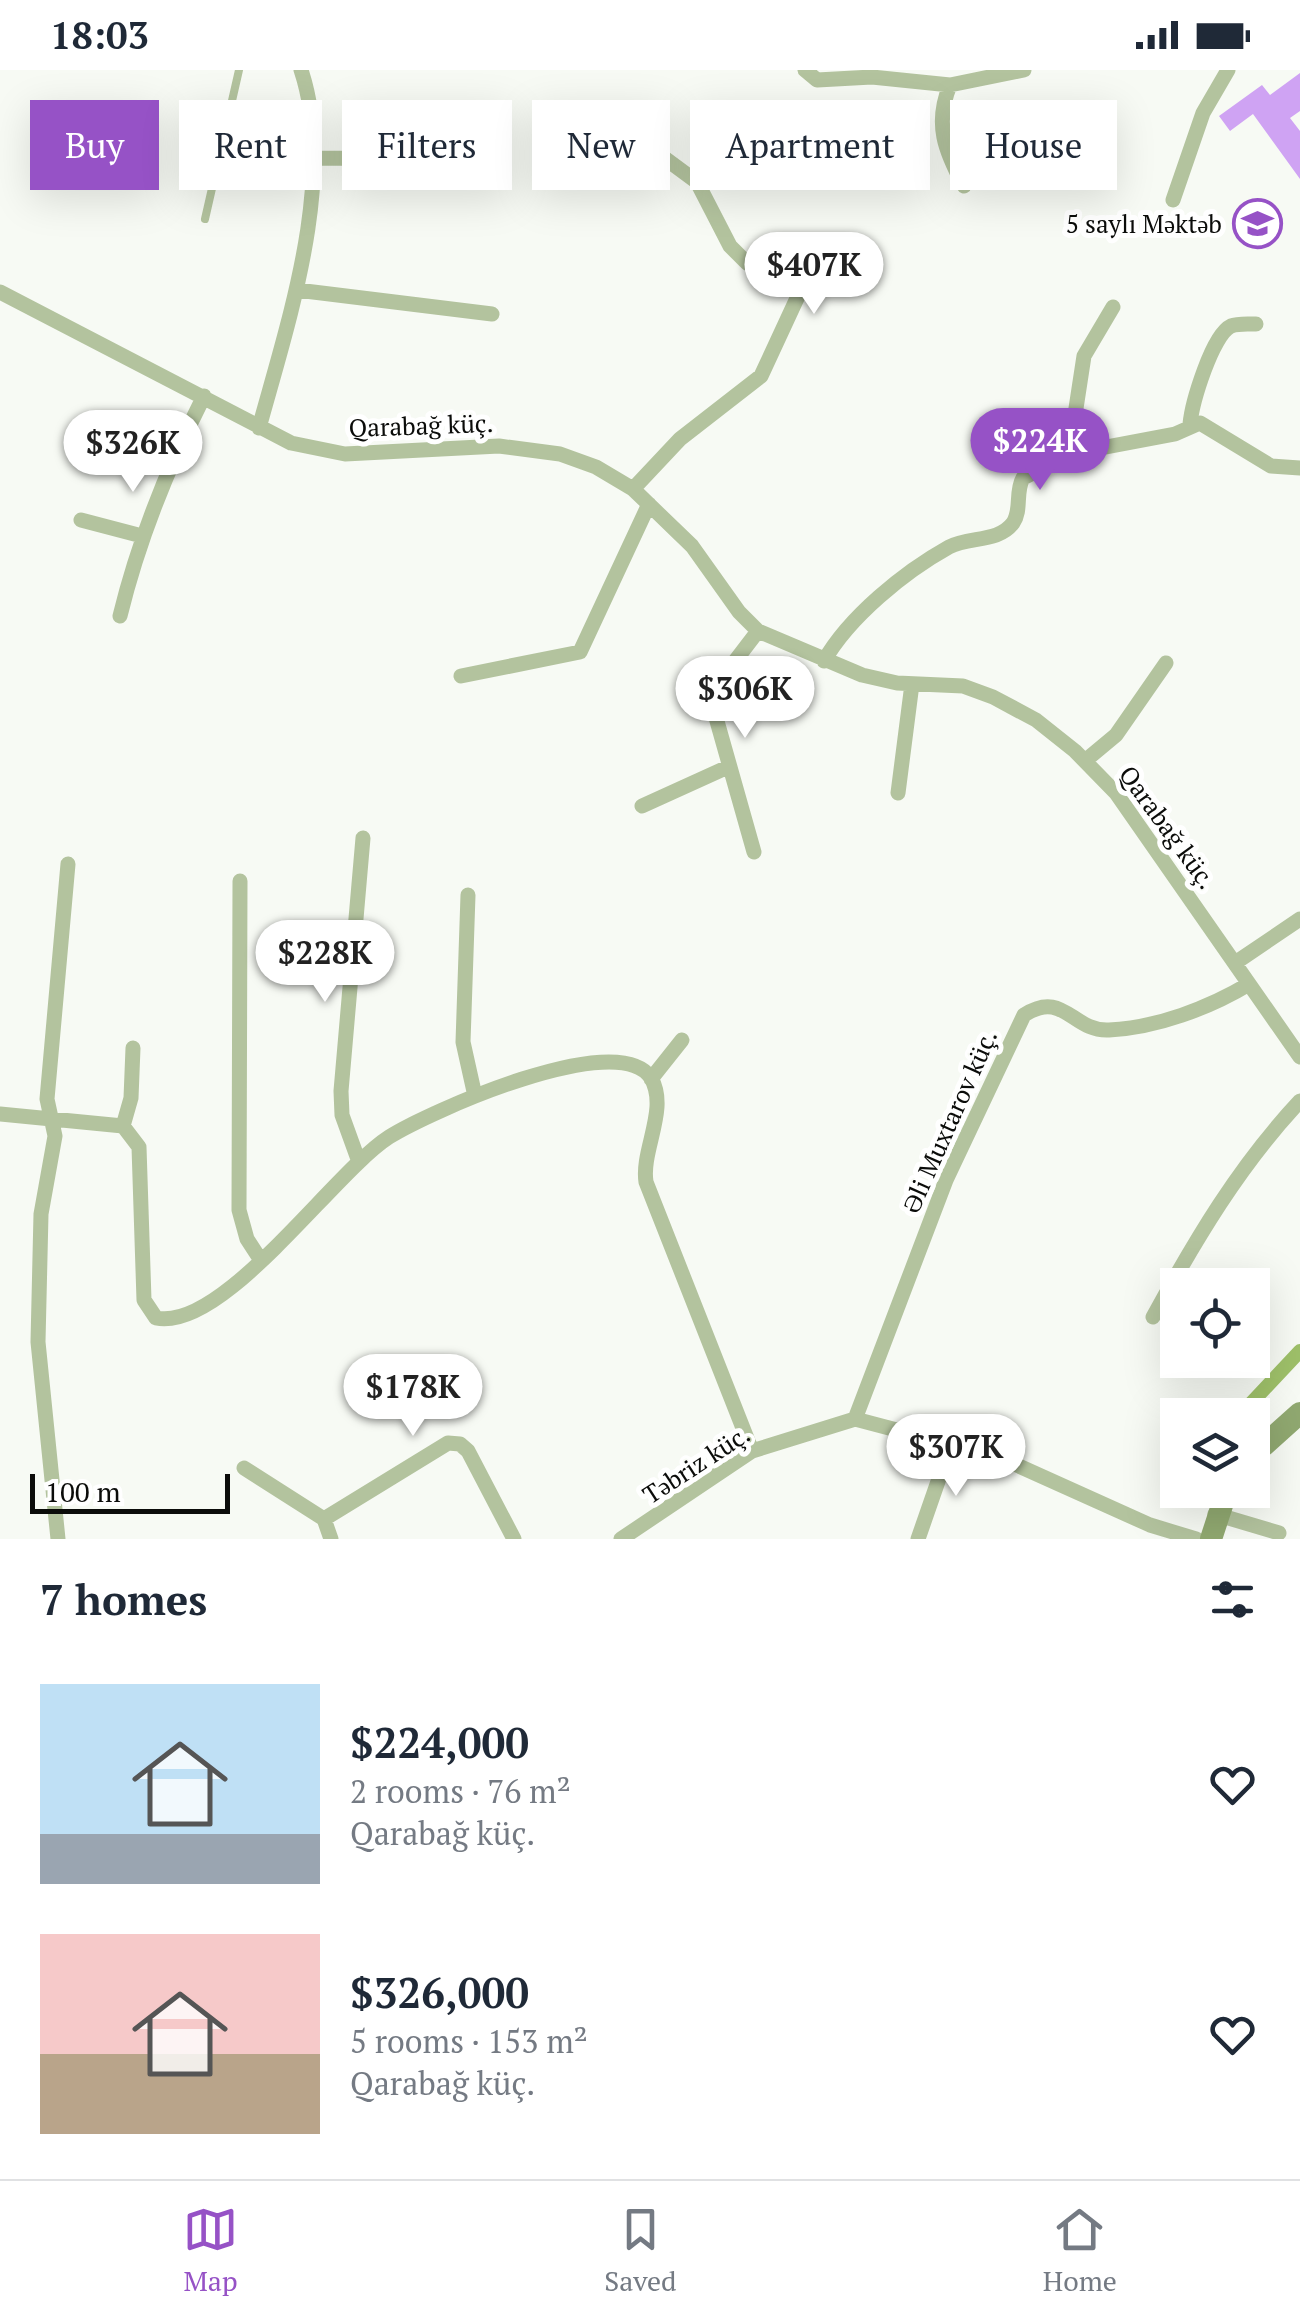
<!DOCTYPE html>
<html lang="en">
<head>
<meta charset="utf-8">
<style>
	:root { --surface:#fff; --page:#f2f2f3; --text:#1f2937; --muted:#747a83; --line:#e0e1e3; --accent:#9652c6 }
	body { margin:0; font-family:"PT Serif",serif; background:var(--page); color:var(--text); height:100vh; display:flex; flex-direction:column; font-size:38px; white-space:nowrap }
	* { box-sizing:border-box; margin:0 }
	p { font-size:32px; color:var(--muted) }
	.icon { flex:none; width:55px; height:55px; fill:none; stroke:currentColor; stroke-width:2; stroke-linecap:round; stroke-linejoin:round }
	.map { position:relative; height:1469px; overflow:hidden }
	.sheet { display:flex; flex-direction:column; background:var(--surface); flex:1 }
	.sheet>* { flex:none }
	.banner { position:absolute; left:30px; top:30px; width:1240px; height:90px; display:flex; gap:20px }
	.controls { position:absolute; left:1160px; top:1198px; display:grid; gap:20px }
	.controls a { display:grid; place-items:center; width:110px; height:110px; border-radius:0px; background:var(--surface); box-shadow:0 10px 40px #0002; font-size:50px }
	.scale { position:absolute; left:30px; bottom:25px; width:200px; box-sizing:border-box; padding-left:10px; border:5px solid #0b0c0a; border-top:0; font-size:28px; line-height:35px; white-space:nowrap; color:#0b0c0a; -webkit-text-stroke:8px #fff; paint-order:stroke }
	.price { position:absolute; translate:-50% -85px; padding:0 22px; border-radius:35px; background:#fff; color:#222; font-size:32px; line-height:65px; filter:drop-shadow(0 2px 5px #0008) }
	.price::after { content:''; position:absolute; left:50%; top:60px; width:30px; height:22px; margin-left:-15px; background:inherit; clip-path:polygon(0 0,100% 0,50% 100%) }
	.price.active { background:var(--accent); color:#fff }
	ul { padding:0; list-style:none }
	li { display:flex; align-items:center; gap:30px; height:250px; padding:0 40px }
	li span { display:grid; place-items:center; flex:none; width:280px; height:200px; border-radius:0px; color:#555 }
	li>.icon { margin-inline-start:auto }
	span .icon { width:120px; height:120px; fill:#fffc; stroke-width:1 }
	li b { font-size:42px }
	h2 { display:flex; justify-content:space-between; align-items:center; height:120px; padding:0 40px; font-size:42px }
	.pill { padding:0 35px; border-radius:0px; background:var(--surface); box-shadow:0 10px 40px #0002; font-size:35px; line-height:90px }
	.pill.active { background:var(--accent); color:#fff }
	.status { display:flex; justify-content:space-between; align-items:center; height:70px; padding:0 50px; background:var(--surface); direction:ltr }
	.status svg { height:28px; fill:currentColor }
	.dock { display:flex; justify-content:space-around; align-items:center; height:140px; border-top:2px solid var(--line); background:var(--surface); font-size:28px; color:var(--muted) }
	.dock a { display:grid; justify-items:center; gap:5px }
	.dock .active { color:var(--accent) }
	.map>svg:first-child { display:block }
</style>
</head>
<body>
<div class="status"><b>18:03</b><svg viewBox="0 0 49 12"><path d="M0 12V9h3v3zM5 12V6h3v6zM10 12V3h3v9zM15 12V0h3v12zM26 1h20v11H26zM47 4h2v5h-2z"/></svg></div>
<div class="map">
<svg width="1300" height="1469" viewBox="0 0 1300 1469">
	<rect width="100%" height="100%" fill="#f7faf4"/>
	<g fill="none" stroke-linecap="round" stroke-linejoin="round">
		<path stroke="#9ec069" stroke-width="14" d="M1240,1345L1300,1281"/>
	</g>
	<path fill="#cfa3f3" d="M1300,3V41L1290,48L1300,61V109L1253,44L1230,61L1219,46L1262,15L1270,25Z"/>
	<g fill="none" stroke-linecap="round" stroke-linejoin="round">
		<path stroke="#b3c39e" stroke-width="8" d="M205,149L239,0"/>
		<path stroke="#b3c39e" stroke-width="15" d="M805,0L817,10L872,7L950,15L1024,0
			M950,15C934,54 945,81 964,116
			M314,88L415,89
			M1173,130L1203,43L1228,0
			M297,220L492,244
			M0,222L291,373L345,384L499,376L560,384L596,397L633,419L692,476L739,542L758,561L862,605L897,613L963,616L993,627L1036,650L1075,681L1116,723L1300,987
			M1190,354C1192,333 1212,265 1231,256C1238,253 1248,254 1256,254
			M259,358C288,252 337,108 301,0
			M1069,384L1084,286L1113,237
			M633,419L680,369L761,306L799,224L794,217L747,193L730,176L697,112L655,81
			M81,450L142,466
			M120,546C139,468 168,397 204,326
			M824,591C849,547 904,502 949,477C969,466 998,473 1013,453C1022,440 1015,422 1023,408L1069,384L1175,364L1200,353L1271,396L1300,398
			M461,606L580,582L649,434
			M1086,690L1116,665L1166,593
			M898,723L912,614
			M642,736L728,697
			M754,782L713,637L719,612L758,561
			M240,811L239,1140L247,1169L260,1189
			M468,825L463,972L475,1026
			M1235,893L1300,849
			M651,1009L682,970
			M0,1044L123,1056L139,1077L144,1230L156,1248C223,1262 333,1103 389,1067C429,1042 618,957 651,1008C669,1039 641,1080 646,1112L752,1381
			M123,1056L131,1028L133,978
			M359,1092L342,1045L341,1021L363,768
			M1153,1247C1196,1169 1239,1096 1300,1031
			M855,1349L946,1110L1024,945C1064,919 1072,962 1109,960C1156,958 1209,938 1249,914
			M244,1398L324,1449L448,1373L460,1374L468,1381L514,1469
			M1215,1444L1279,1463
			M324,1449L331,1469
			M58,1469L38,1272L41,1144L55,1066L47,1029L68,794
			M621,1469L752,1381L855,1349L999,1387L1150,1455L1196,1469
			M918,1469L951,1374"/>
		<path stroke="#90a870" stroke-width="22" d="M1252,1386L1300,1343
			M1211,1469L1227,1420"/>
	</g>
	<defs>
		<symbol id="school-ring" viewBox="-11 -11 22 22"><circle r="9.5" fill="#fff" stroke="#9652c6" stroke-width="1.5"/><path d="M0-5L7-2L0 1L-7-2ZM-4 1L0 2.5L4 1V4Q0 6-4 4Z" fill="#9652c6"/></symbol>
	</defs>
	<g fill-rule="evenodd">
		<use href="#school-ring" x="1230" y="126" width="55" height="55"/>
	</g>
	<g text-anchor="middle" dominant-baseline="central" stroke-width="10" stroke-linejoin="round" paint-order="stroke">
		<g font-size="25" fill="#0b0c0a" stroke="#fff" text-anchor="end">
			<text x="1222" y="153">5 saylı Məktəb</text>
		</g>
		<g font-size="25" fill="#0b0c0a" stroke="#fff">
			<text transform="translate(421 355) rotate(-2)">Qarabağ küç.</text>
			<text transform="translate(1168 757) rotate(54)">Qarabağ küç.</text>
			<text transform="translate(949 1051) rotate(-66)">Əli Muxtarov küç.</text>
			<text transform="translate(696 1394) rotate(-33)">Təbriz küç.</text>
		</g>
	</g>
</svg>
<div class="controls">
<a><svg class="icon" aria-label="locate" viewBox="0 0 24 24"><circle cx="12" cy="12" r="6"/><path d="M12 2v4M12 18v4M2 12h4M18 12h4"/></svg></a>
<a><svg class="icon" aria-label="layers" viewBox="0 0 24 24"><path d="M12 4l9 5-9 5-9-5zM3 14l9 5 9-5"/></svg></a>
</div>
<div class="scale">100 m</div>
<b class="price" style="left:814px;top:247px">$407K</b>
<b class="price active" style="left:1040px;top:423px">$224K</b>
<b class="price" style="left:133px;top:425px">$326K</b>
<b class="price" style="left:745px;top:671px">$306K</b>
<b class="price" style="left:325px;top:935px">$228K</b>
<b class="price" style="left:413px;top:1369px">$178K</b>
<b class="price" style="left:956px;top:1429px">$307K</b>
<div class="banner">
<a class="pill active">Buy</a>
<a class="pill">Rent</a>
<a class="pill">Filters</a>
<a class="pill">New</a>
<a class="pill">Apartment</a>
<a class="pill">House</a>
</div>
</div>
<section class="sheet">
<h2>7 homes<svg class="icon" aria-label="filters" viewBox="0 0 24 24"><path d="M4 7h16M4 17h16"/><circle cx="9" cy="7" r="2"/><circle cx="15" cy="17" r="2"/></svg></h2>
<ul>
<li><span style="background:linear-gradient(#bfe0f5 75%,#9aa5b1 0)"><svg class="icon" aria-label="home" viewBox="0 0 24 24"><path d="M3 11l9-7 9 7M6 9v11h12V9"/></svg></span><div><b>$224,000</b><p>2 rooms · 76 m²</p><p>Qarabağ küç.</p></div><svg class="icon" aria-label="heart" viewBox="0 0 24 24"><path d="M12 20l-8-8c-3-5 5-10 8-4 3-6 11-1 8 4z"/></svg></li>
<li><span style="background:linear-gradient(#f6c9c9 60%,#b9a48a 0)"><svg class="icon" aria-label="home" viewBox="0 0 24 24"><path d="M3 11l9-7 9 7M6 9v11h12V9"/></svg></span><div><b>$326,000</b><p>5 rooms · 153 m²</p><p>Qarabağ küç.</p></div><svg class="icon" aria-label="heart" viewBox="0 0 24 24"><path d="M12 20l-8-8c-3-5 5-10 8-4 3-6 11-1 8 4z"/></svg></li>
</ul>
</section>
<nav class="dock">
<a class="active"><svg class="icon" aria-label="map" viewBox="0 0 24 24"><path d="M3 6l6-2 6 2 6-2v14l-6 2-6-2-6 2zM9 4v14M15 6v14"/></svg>Map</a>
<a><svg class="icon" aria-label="saved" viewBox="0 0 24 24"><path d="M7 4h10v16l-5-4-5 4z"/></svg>Saved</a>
<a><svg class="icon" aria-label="home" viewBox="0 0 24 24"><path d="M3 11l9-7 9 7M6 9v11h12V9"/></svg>Home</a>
</nav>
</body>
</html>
